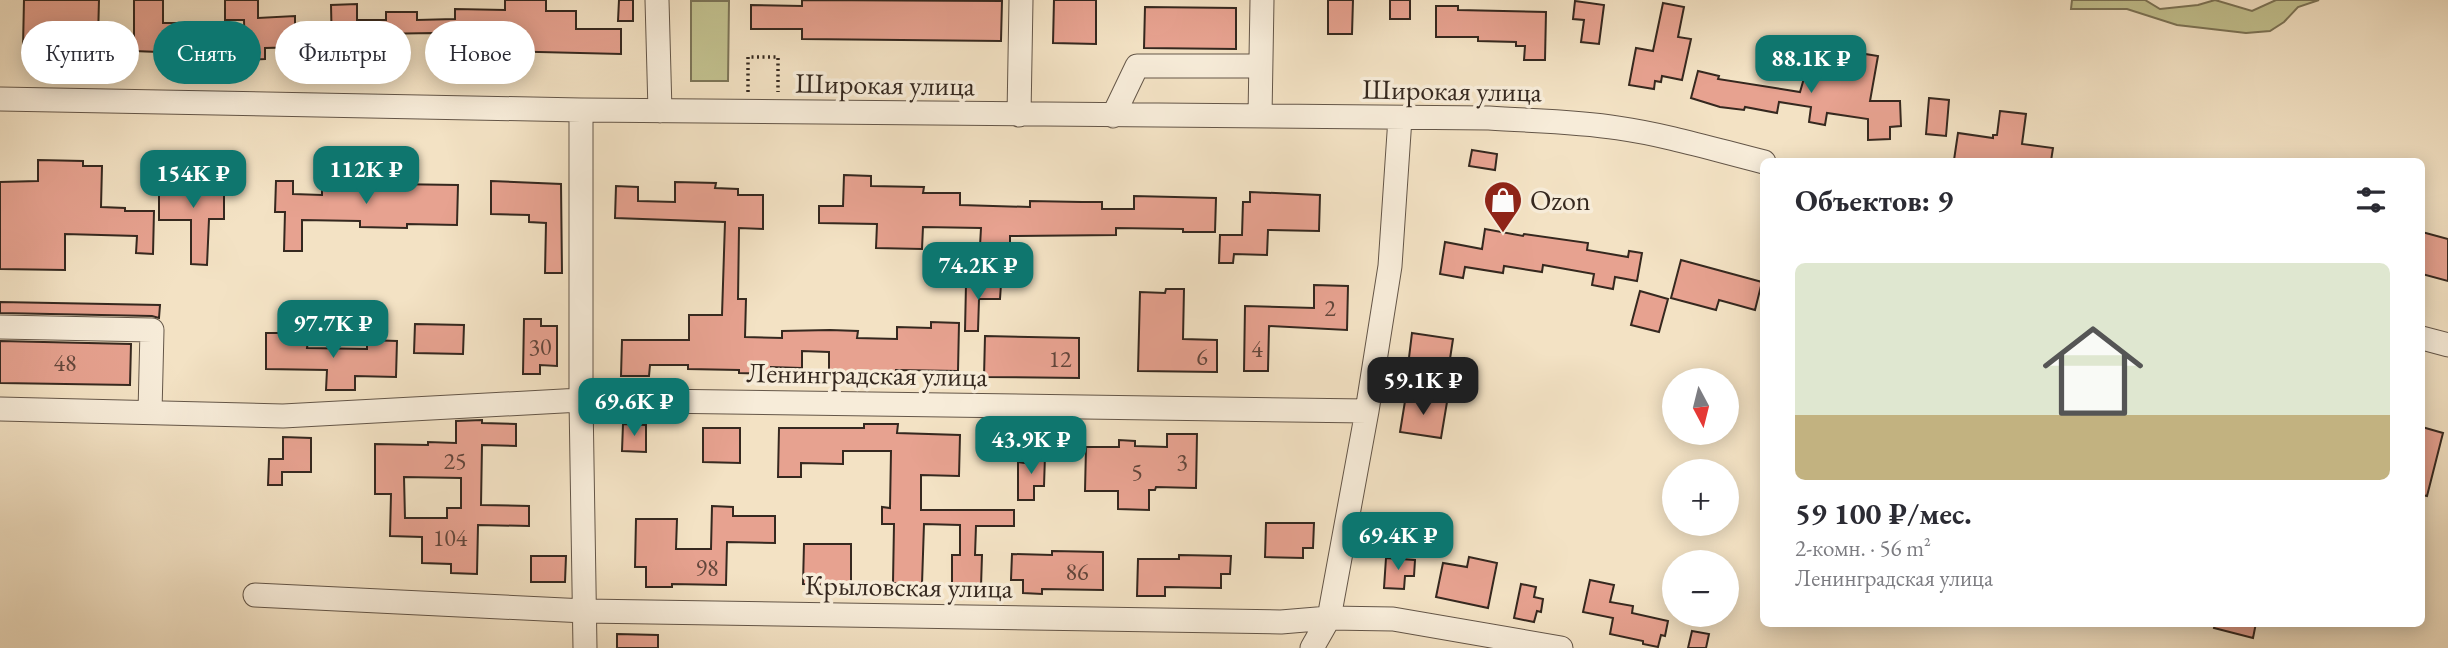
<!DOCTYPE html>
<html lang="ru">
<head>
<meta charset="utf-8">
<style>
	:root { --surface:#fff; --page:#f2f2f3; --text:#2b2b33; --muted:#7c7c81; --line:#e1e1e2; --accent:#0f766e }
	body { margin:0; font-family:"EB Garamond",serif; background:var(--page); color:var(--text); height:100vh; display:flex; flex-direction:column; font-size:26px; white-space:nowrap }
	* { box-sizing:border-box; margin:0 }
	p { font-size:23px; color:var(--muted) }
	.icon { flex:none; width:38px; height:38px; fill:none; stroke:currentColor; stroke-width:2; stroke-linecap:round; stroke-linejoin:round }
	.map { position:relative; flex:1; overflow:hidden }
	.details { position:absolute; left:1760px; top:158px; width:665px; height:469px; display:flex; flex-direction:column; background:var(--surface); border-radius:10px; box-shadow:0 4px 18px #0003 }
	.details>* { flex:none }
	.hud { position:absolute; left:21px; top:21px; width:665px; height:63px; display:flex; gap:14px }
	.needle { width:46px; rotate:173deg }
	.tools { position:absolute; left:1662px; top:368px; display:grid; gap:14px }
	.tools a { display:grid; place-items:center; width:77px; height:77px; border-radius:50%; background:var(--surface); box-shadow:0 4px 18px #0003; font-size:35px }
	.price { position:absolute; translate:-50% -60px; padding:0 16px; border-radius:14px; background:var(--accent); color:#fff; font-size:23px; line-height:46px; filter:drop-shadow(0 2px 4px #0008) }
	.price::after { content:''; position:absolute; left:50%; top:42px; width:21px; height:16px; margin-left:-10px; background:inherit; clip-path:polygon(0 0,100% 0,50% 100%) }
	.price.on { background:#222; color:#fff }
	ul { padding:0; list-style:none }
	li { display:grid; align-content:center; gap:14px; height:371px; padding:0 35px }
	li+li { border-top:2px solid var(--line) }
	li span { display:grid; place-items:center; height:217px; border-radius:10px; color:#555 }
	li>.icon { margin-inline-start:auto }
	span .icon { width:126px; height:126px; fill:#fffc; stroke-width:1 }
	li b { font-size:30px }
	h2 { display:flex; justify-content:space-between; align-items:center; height:84px; padding:0 35px; font-size:30px }
	.chip { padding:0 24px; border-radius:32px; background:var(--surface); box-shadow:0 4px 18px #0003; font-size:24px; line-height:63px }
	.chip.on { background:var(--accent); color:#fff }
	.map>svg:first-child { display:block }
</style>
</head>
<body>
<div class="map">
<svg width="2448" height="648" viewBox="0 0 2448 648">
	<rect width="100%" height="100%" fill="#f3e2c4"/>
	<filter id="stains"><feTurbulence type="fractalNoise" baseFrequency=".00286" numOctaves="4"/><feColorMatrix values="0 0 0 0 .2 0 0 0 0 .09 0 0 0 0 .02 0 0 0 .5 -.17"/></filter>
	<radialGradient id="worn" r=".72"><stop offset=".6" stop-color="#630" stop-opacity="0"/><stop offset="1" stop-color="#630" stop-opacity=".3"/></radialGradient>
	<path fill="#c2c18f" stroke="#7c7457" stroke-width="2" d="M2072,0H2145L2160,9L2198,5L2215,0L2252,11L2276,0H2319L2298,7L2284,22L2270,31L2246,33L2177,25L2127,9H2071Z
		M691,1H729L728,81H691Z"/>
	<path fill="#e7a290" stroke="#35281f" stroke-width="2" fill-rule="evenodd" d="M24,0H99L98,38H92L91,49L23,47Z
		M134,0H163V23H210L209,54L134,51Z
		M225,0H258V18L295,16V30H304L305,47L265,48V59L245,60L244,20H225Z
		M505,0H546V11H576V29H621V54L494,51V30H465V43L433,42V33L375,34V43H357L358,50H332L331,5L357,4V20H386V12H417V20L455,19V9L505,10Z
		M619,0H633V21H618Z
		M802,0L1002,1L1001,41L802,39V29H751V5L802,6Z
		M1054,0H1096V44L1053,43Z
		M1328,0H1353L1352,34H1328Z
		M1390,0H1410V19H1390Z
		M1575,1L1604,5L1599,44L1581,42L1584,20L1573,19Z
		M1663,3L1684,7L1678,37L1691,39L1682,80L1662,76L1661,82L1655,81L1654,89L1629,85L1636,48L1653,51Z
		M1436,6H1458V10L1546,12L1545,60H1524L1525,46H1516V42L1478,41V37H1436Z
		M1145,7L1236,8V49L1144,48Z
		M1811,54L1826,58L1824,63L1862,70L1865,54L1878,56L1870,101H1900L1901,126L1890,127V139L1868,140V119L1827,113L1825,125L1809,122L1811,107L1779,102L1777,113L1745,107L1744,110L1720,107L1691,98L1698,71L1719,76L1718,79L1800,92Z
		M1929,98L1949,100L1946,136L1926,134Z
		M2000,111L2026,114L2022,144L2053,148L2051,161L1954,160L1958,133L1993,138V135H1997Z
		M1472,150L1497,154L1495,170L1469,166Z
		M38,160L83,161V166H102L101,207L125,208V211H154L153,254L136,253L137,236L65,234V270L0,269V182L38,181Z
		M844,175L871,176V186L924,187L923,193H960V205L1030,207V201L1082,202H1102V209H1134V196L1216,198L1215,232H1183V229L1116,228V235L1010,236V247L980,246L981,228L923,227L922,249L876,248L877,224L819,223V206H843Z
		M159,180L224,181V219H209L207,265L191,264V220H159Z
		M276,181H293V194L322,195V183L458,185L457,225L407,224V228L360,227V221L302,220V251H284L285,212H275Z
		M491,181L561,184L562,273H545L546,223L529,222V215L491,214Z
		M675,182L716,183L715,188L738,189V195H763V229L739,228L738,299H746L745,337L782,338V331L830,330L858,331L857,338L897,339V327L931,328V322L959,323L958,371L896,370V373L829,372V352L802,351V368L771,367V374L739,373V370L688,369V365H650L649,376H621L622,340H689V315H722L725,222L615,218L616,186L638,187V201L675,202Z
		M1250,192L1320,195L1319,231L1268,230L1267,255L1234,254L1233,263H1219L1220,235H1242L1243,202H1250Z
		M1485,229L1523,236L1524,234L1588,243L1587,250L1628,257L1629,251L1642,253L1637,281L1615,277L1613,289L1592,285L1594,274L1543,265L1542,272L1504,266L1503,273L1465,267L1463,278L1440,274L1445,242L1482,249Z
		M2422,232L2448,239V281L2422,274Z
		M1681,260L1762,282L1755,310L1719,300L1716,310L1671,298Z
		M966,284H1001L1000,299H979L978,331H965Z
		M1314,285L1348,286L1347,330L1269,326L1268,371H1244L1245,306L1314,308Z
		M1166,289H1184L1183,339L1217,340V372L1138,371L1140,292L1165,293Z
		M1640,291L1668,299L1659,332L1631,325Z
		M0,302L160,305L159,318L152,316L0,313Z
		M524,319H541V326H557V366L540,365V374H523Z
		M415,324L464,325L463,354L414,353Z
		M266,333H287V342H308L307,348L367,349V340L397,341L396,377L355,376V390H326L327,370L266,369Z
		M1412,333L1453,339L1448,372L1408,366Z
		M985,336L1079,338V378L984,377Z
		M0,341L131,344L130,385L0,383Z
		M1406,395L1447,402L1441,438L1400,432Z
		M482,420V423L516,424V446L482,445L481,505L529,506V526L478,525L477,574L451,573V564L422,563V537L390,536L391,494H375V444L428,445V442L456,443V421ZM404,477L461,478V508H447V518H405Z
		M623,424L646,425V452L622,451Z
		M864,424H898L897,433L960,435L959,476L921,475V510H1014V526H976L975,555H982L981,587L952,586V555H960V525L924,524L922,584L893,583L894,524H882V507L890,508L891,451H843V464L801,463V477H778L779,428H864Z
		M2422,427L2443,433L2427,496L2422,495Z
		M703,428H740V463L703,462Z
		M1167,434H1197L1196,488L1156,487L1155,490H1149V510L1118,509V491H1085L1086,447H1119V440L1135,441V446L1167,447Z
		M283,437L311,438V472H282V485H268L269,459H283Z
		M1025,454L1045,455L1044,486H1034V500H1018V462L1025,463Z
		M712,506L733,507V516H775V543L727,542L726,585L672,584V587H646V567H635L636,519H677L676,549H711Z
		M1266,523H1314L1313,548H1303V558L1265,557Z
		M804,544H851V585L803,584Z
		M1052,551L1103,552V590L1042,589V594L1023,593V580H1011L1012,554L1052,555Z
		M1179,555L1231,556L1230,574H1221V588L1165,587V596H1137L1138,559H1179Z
		M531,556H566L565,582H531Z
		M1469,557L1497,563L1488,608L1436,597L1443,563L1467,567Z
		M1386,558L1415,560L1414,576H1405L1404,589L1384,588Z
		M1590,580L1614,585L1610,602L1633,606L1632,613L1668,621L1665,636L1661,635L1658,647L1643,644V641L1610,634L1613,618L1583,612Z
		M1521,584L1536,587L1534,597L1543,599L1541,612L1537,611L1534,622L1514,618Z
		M2215,623H2256L2253,638L2214,628Z
		M1692,631L1709,634L1706,648H1688Z
		M617,634L658,635V648H617Z"/>
	<g fill="none" stroke-linecap="round" stroke-linejoin="round">
		<defs>
			<path id="minor" d="M657,0L660,111
				M0,99L581,110L1489,118C1532,121 1575,121 1618,128C1667,135 1716,150 1764,162
				M581,110V400L585,648
				M1019,115L1021,0
				M1113,116L1137,66H1260
				M1260,116L1262,0
				M0,327L152,330L150,412
				M2422,338L2448,345
				M0,409L283,416L581,400L1367,411
				M255,595L585,611L1281,622L1329,618L1393,619L1561,648
				M1312,648L1329,618L1367,411L1390,266L1400,118"/>
		</defs>
		<use href="#minor" stroke="#645648" stroke-width="25"/>
		<path stroke="#35281f" stroke-width="3.5" stroke-dasharray="2 3.5" stroke-linecap="butt" d="M748,92V57H778V92"/>
		<use href="#minor" stroke="#f7ecd9" stroke-width="23"/>
	</g>
	<defs>
		<symbol id="shop-pin" viewBox="-11 -11 22 30"><path d="M0 17L-7.5 6A9.5 9.5 0 1 1 7.5 6Z" fill="#8f2418" stroke="#f7ecd9"/><path d="M-5-2.5h2.3a2.7 3.5 0 0 1 5.4 0H5L5.5 6h-11ZM-1.5-2.5h3a1.5 2.3 0 0 0-3 0Z" fill="#fff"/></symbol>
	</defs>
	<g fill-rule="evenodd">
		<use href="#shop-pin" x="1481" y="178" width="44" height="60"/>
	</g>
	<g text-anchor="middle" dominant-baseline="central" stroke-width="7" stroke-linejoin="round" paint-order="stroke">
		<g font-size="24" fill="#62463b">
			<text x="1330" y="307">2</text>
			<text x="540" y="346">30</text>
			<text x="1257" y="348">4</text>
			<text x="1202" y="356">6</text>
			<text x="1060" y="358">12</text>
			<text x="65" y="362">48</text>
			<text x="455" y="460">25</text>
			<text x="1182" y="461">3</text>
			<text x="1137" y="471">5</text>
			<text x="450" y="537">104</text>
			<text x="707" y="567">98</text>
			<text x="1077" y="571">86</text>
		</g>
		<g font-size="28" fill="#35281f" stroke="#f7ecd9">
			<text transform="translate(885 84) rotate(1)">Широкая улица</text>
			<text transform="translate(1452 90) rotate(1)">Широкая улица</text>
			<text transform="translate(867 374) rotate(1)">Ленинградская улица</text>
			<text transform="translate(909 586) rotate(1)">Крыловская улица</text>
		</g>
		<g font-size="28" fill="#35281f" stroke="#f7ecd9" text-anchor="start">
			<text x="1530" y="200">Ozon</text>
		</g>
	</g>
	<rect width="100%" height="100%" filter="url(#stains)"/>
	<rect width="100%" height="100%" fill="url(#worn)"/>
</svg>
<div class="tools">
<a><svg class="needle" viewBox="-14 -14 28 28"><path d="M0-13l5 13h-10z" fill="#e53935"/><path d="M0 13l5-13h-10z" fill="#7c7c81"/></svg></a>
<a>+</a>
<a>−</a>
</div>
<b class="price" style="left:1811px;top:95px">88.1K ₽</b>
<b class="price" style="left:366px;top:206px">112K ₽</b>
<b class="price" style="left:193px;top:210px">154K ₽</b>
<b class="price" style="left:978px;top:302px">74.2K ₽</b>
<b class="price" style="left:333px;top:360px">97.7K ₽</b>
<b class="price on" style="left:1423px;top:417px">59.1K ₽</b>
<b class="price" style="left:634px;top:438px">69.6K ₽</b>
<b class="price" style="left:1031px;top:476px">43.9K ₽</b>
<b class="price" style="left:1398px;top:572px">69.4K ₽</b>
<div class="hud">
<a class="chip">Купить</a>
<a class="chip on">Снять</a>
<a class="chip">Фильтры</a>
<a class="chip">Новое</a>
</div>
<section class="details">
<h2>Объектов: 9<svg class="icon" aria-label="filters" viewBox="0 0 24 24"><path d="M4 7h16M4 17h16"/><circle cx="9" cy="7" r="2"/><circle cx="15" cy="17" r="2"/></svg></h2>
<ul>
<li><span style="background:linear-gradient(#dfe7d0 70%,#c2b280 0)"><svg class="icon" aria-label="home" viewBox="0 0 24 24"><path d="M3 11l9-7 9 7M6 9v11h12V9"/></svg></span><div><b>59 100 ₽/мес.</b><p>2-комн. · 56 m²</p><p>Ленинградская улица</p></div></li>
</ul>
</section>
</div>
</body>
</html>
